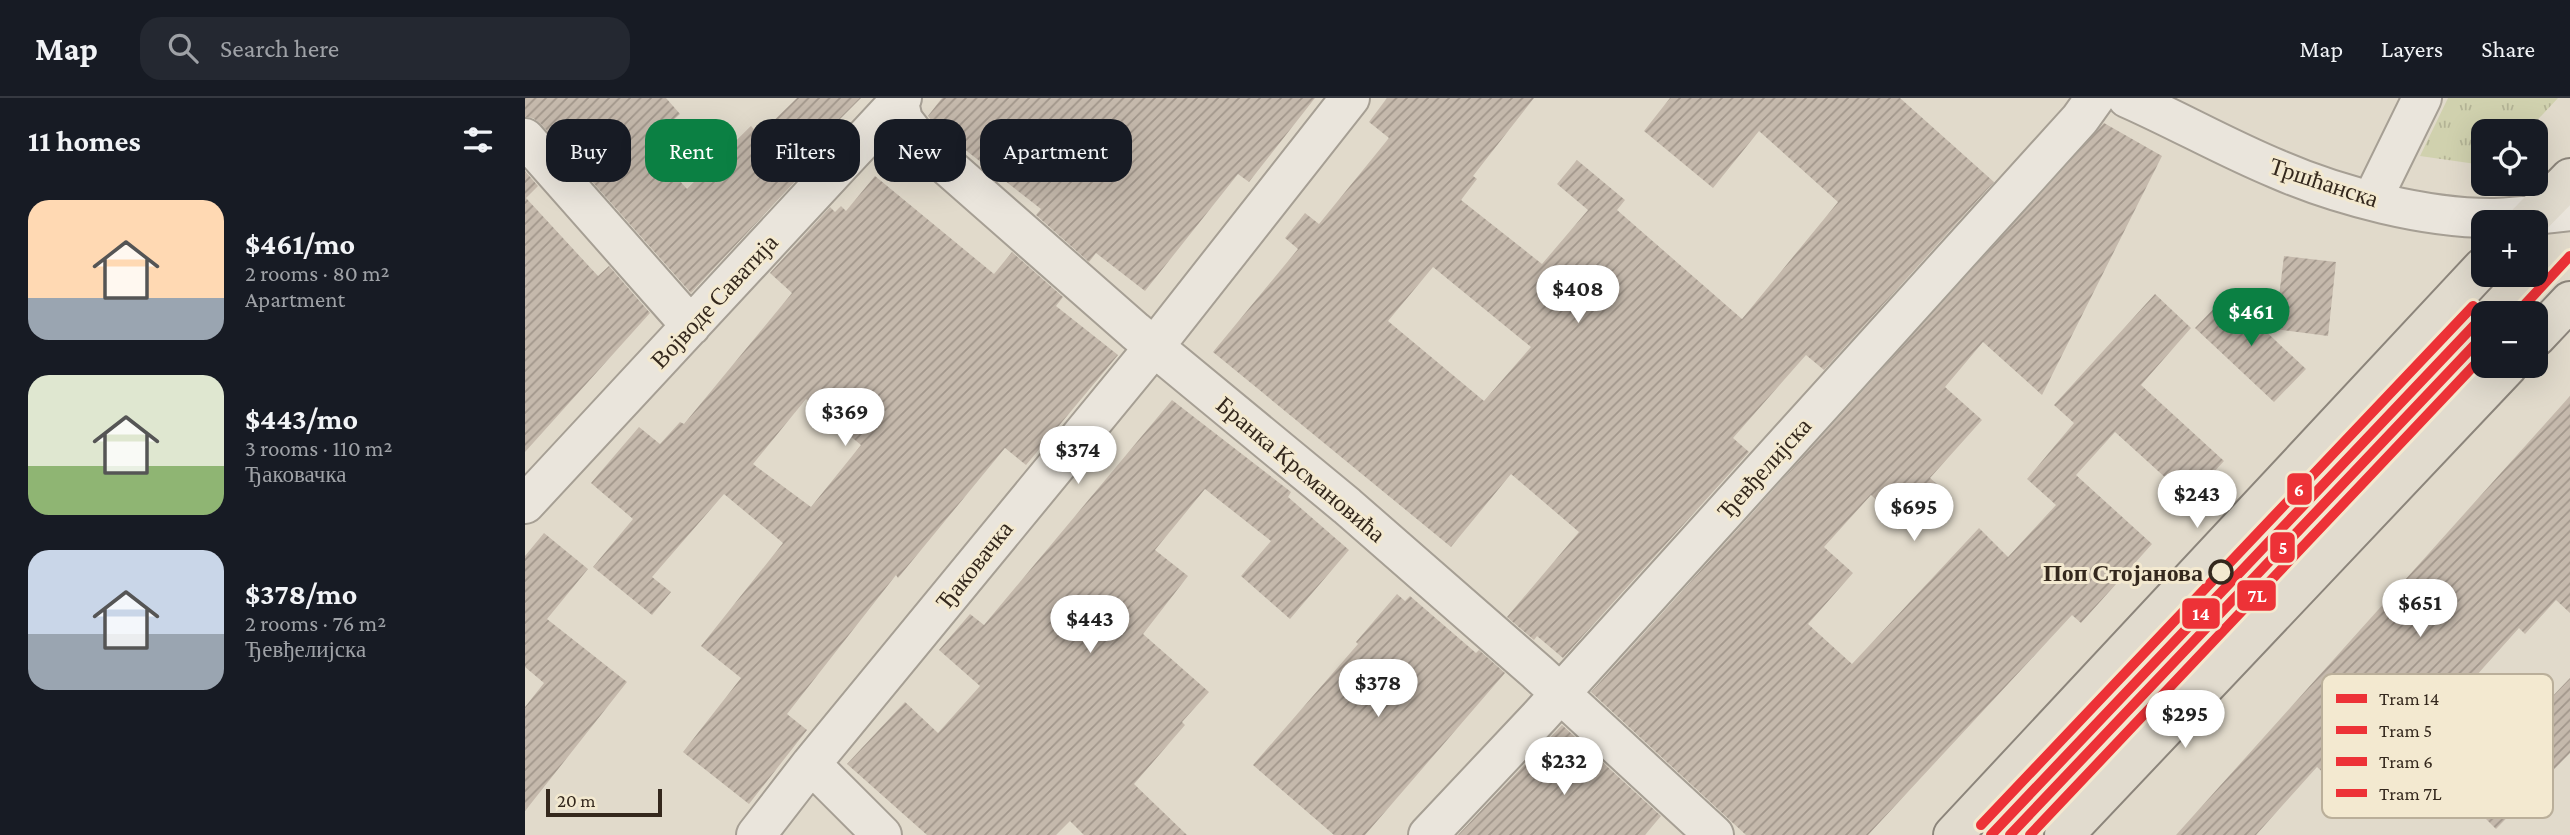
<!DOCTYPE html>
<html lang="en">
<head>
<meta charset="utf-8">
<style>
	:root { --surface:#171b24; --page:#242831; --text:#f1f3f6; --muted:#9ea1a6; --line:#363941; --accent:#0b8043 }
	body { margin:0; font-family:"Crimson Pro",serif; background:var(--page); color:var(--text); height:100vh; display:flex; flex-direction:column; font-size:26px; white-space:nowrap }
	* { box-sizing:border-box; margin:0 }
	p { font-size:23px; color:var(--muted) }
	.icon { flex:none; width:38px; height:38px; fill:none; stroke:currentColor; stroke-width:2; stroke-linecap:round; stroke-linejoin:round }
	.map { position:relative; flex:1; overflow:hidden }
	.panel { display:flex; flex-direction:column; background:var(--surface); width:525px }
	.panel>* { flex:none }
	.guide { position:absolute; left:21px; top:21px; width:665px; height:63px; display:flex; gap:14px }
	.tools { position:absolute; left:1946px; top:21px; display:grid; gap:14px }
	.tools a { display:grid; place-items:center; width:77px; height:77px; border-radius:14px; background:var(--surface); box-shadow:0 7px 28px #0002; font-size:35px }
	.scale { position:absolute; left:21px; bottom:18px; width:116px; box-sizing:border-box; padding-left:7px; border:4px solid #34281d; border-top:0; font-size:19px; line-height:24px; white-space:nowrap; color:#34281d; -webkit-text-stroke:5px #f3e9d0; paint-order:stroke }
	.price { position:absolute; translate:-50% -60px; padding:0 16px; border-radius:24px; background:#fff; color:#222; font-size:23px; line-height:46px; filter:drop-shadow(0 2px 4px #0008) }
	.price::after { content:''; position:absolute; left:50%; top:42px; width:21px; height:16px; margin-left:-10px; background:inherit; clip-path:polygon(0 0,100% 0,50% 100%) }
	.price.on { background:var(--accent); color:#fff }
	ul { padding:0; list-style:none }
	li { display:flex; align-items:center; gap:21px; height:175px; padding:0 28px }
	li span { display:grid; place-items:center; flex:none; width:196px; height:140px; border-radius:21px; color:#555 }
	li>.icon { margin-inline-start:auto }
	span .icon { width:84px; height:84px; fill:#fffc; stroke-width:1 }
	li b { font-size:30px }
	h2 { display:flex; justify-content:space-between; align-items:center; height:84px; padding:0 28px; font-size:30px }
	.pill { padding:0 24px; border-radius:21px; background:var(--surface); box-shadow:0 7px 28px #0002; font-size:24px; line-height:63px }
	.pill.on { background:var(--accent); color:#fff }
	header { display:flex; align-items:center; gap:42px; box-sizing:border-box; height:98px; padding:0 35px; background:var(--surface); border-bottom:2px solid var(--line) }
	header strong { font-size:33px }
	nav { display:flex; gap:38px; margin-inline-start:auto; font-size:24px }
	.search { width:490px; height:63px; background:var(--page); display:flex; align-items:center; gap:18px; box-sizing:border-box; padding:0 24px; border-radius:21px; color:var(--muted); font-size:26px }
	main { display:flex; flex:1; min-height:0 }
	.map>svg:first-child { display:block }
</style>
</head>
<body>
<header>
<strong>Map</strong>
<div class="search"><svg class="icon" aria-label="search" viewBox="0 0 24 24"><circle cx="10" cy="10" r="6"/><path d="M15 15l6 6"/></svg>Search here</div>
<nav><a>Map</a><a>Layers</a><a>Share</a></nav>
</header>
<main>
<section class="panel">
<h2>11 homes<svg class="icon" aria-label="filters" viewBox="0 0 24 24"><path d="M4 7h16M4 17h16"/><circle cx="9" cy="7" r="2"/><circle cx="15" cy="17" r="2"/></svg></h2>
<ul>
<li><span style="background:linear-gradient(#ffd9b3 70%,#9aa5b1 0)"><svg class="icon" aria-label="home" viewBox="0 0 24 24"><path d="M3 11l9-7 9 7M6 9v11h12V9"/></svg></span><div><b>$461/mo</b><p>2 rooms · 80 m²</p><p>Apartment</p></div></li>
<li><span style="background:linear-gradient(#dfe7d0 65%,#8fb573 0)"><svg class="icon" aria-label="home" viewBox="0 0 24 24"><path d="M3 11l9-7 9 7M6 9v11h12V9"/></svg></span><div><b>$443/mo</b><p>3 rooms · 110 m²</p><p>Ђаковачка</p></div></li>
<li><span style="background:linear-gradient(#c9d6e8 60%,#9aa5b1 0)"><svg class="icon" aria-label="home" viewBox="0 0 24 24"><path d="M3 11l9-7 9 7M6 9v11h12V9"/></svg></span><div><b>$378/mo</b><p>2 rooms · 76 m²</p><p>Ђевђелијска</p></div></li>
</ul>
</section>
<div class="map">
<svg width="2045" height="737" viewBox="0 0 2045 737">
	<defs>
		<pattern id="grass-tufts" width="24" height="20" patternUnits="userSpaceOnUse" patternTransform="scale(1.75)"><rect width="24" height="20" fill="#d0d1ae"/><path d="M3 7l-1-3M5 7V3M7 7l1-3M15 17l-1-3M17 17v-4M19 17l1-3" fill="none" stroke="#b3b395"/></pattern>
		<pattern id="building-hatch" width="6" height="6" patternUnits="userSpaceOnUse" patternTransform="scale(1.75)"><rect width="6" height="6" fill="#c5b9ac"/><path d="M-1 1l2-2M0 6l6-6M5 7l2-2" fill="none" stroke="#a1968b"/></pattern>
	</defs>
	<rect width="100%" height="100%" fill="#e1dacb"/>
	<path fill="url(#grass-tufts)" d="M1923,0H2033L2002,33H1958V67L1895,58Z"/>
	<path fill="url(#building-hatch)" fill-rule="evenodd" d="M0,0H141L155,16L122,46L162,91L226,28L234,37L272,0H336L266,70L275,78L166,195L16,26L8,20L0,19Z
		M417,0H790L724,84L713,76L620,193L571,155L564,164L511,117L516,111L411,29L403,18Z
		M862,0H1009L948,78L952,81L936,102L1017,166L1063,112L1032,86L1052,62L1100,102L1092,112L1217,221L1313,104L1234,33L1188,90L1119,33L1145,0H1375L1469,84L1299,272L1281,257L1208,340L1224,354L1038,560L1012,538L1009,542L982,519L1054,434L986,376L926,449L688,254L773,151L760,140L780,115L794,126L864,40L844,24ZM908,169L1006,249L959,303L863,223Z
		M1579,25L1637,58L1517,297L1458,244L1420,289L1457,322L1405,380L1412,386L1376,424L1346,397L1299,449L1328,475L1283,526L1327,566L1454,430L1483,459L1531,407L1502,381L1549,325L1529,307L1630,196L1666,230L1616,287L1699,363L1664,401L1590,334L1551,377L1627,446L1556,525L1547,517L1343,737H1221L1066,594Z
		M0,73L13,88L1,100L73,178L84,168L125,215L0,354Z
		M350,78L469,176L487,154L538,199L531,208L593,257L501,367L480,350L373,480L371,477L262,616L282,632L224,706L158,654L216,580L176,548L258,445L199,396L127,479L146,494L127,517L68,469L108,421L66,385L114,329L135,346L155,324L159,326L267,195L245,175L305,109L310,114L316,108L321,113ZM281,301L336,347L286,409L228,366Z
		M1759,158L1811,164L1803,238L1750,231Z
		M1702,197L1781,271L1749,304L1670,230Z
		M2045,298V515L2031,502L2000,536L1994,530L1880,657L1858,638L1813,688L1792,669L1731,737H1651Z
		M647,302L766,394L763,399L824,452L765,521L716,478L746,443L680,391L630,452L663,478L618,536L684,594L657,624L660,627L609,686L662,737H559L545,723L531,737H402L322,666L380,604L413,635L455,588L414,552L445,516L459,527Z
		M19,435L63,471L22,521L102,584L0,713V609L19,585L0,569V458Z
		M872,496L880,503L885,498L951,555L954,552L980,575L840,737H809L728,667L833,546L831,544Z
		M2045,580V655L1971,731L1935,695Z
		M1037,627L1136,718L1120,737H933Z"/>
	<g fill="none" stroke-linecap="round" stroke-linejoin="round">
		<defs>
			<path id="minor" d="M373,0L378,22L396,45L610,233L822,408L1012,574L1189,737
				M1602,0C1652,22 1701,50 1752,71C1814,98 1902,121 1970,120C1995,119 2020,116 2045,113
				M0,40L166,228
				M1847,102L1897,0
				M0,406L377,0
				M286,666L357,737
				M231,737L286,666L629,249L825,0
				M903,737L1015,618L1555,21L1570,0"/>
			<path id="major" d="M2002,124L2045,80
				M2011,239L2045,203
				M1428,737L1958,169
				M1539,737L1983,268"/>
		</defs>
		<use href="#minor" stroke="#a69f94" stroke-width="42"/>
		<use href="#major" stroke="#8c857b" stroke-width="42"/>
		<use href="#minor" stroke="#eae5dc" stroke-width="38"/>
		<use href="#major" stroke="#e1dbce" stroke-width="38"/>
		<defs>
			<path id="tram-1" d="M1992,215L2045,158
				M1466,737L1958,218"/>
			<path id="tram-2" d="M1485,737L1958,238"/>
			<path id="tram-3" d="M1456,727L1948,208"/>
			<path id="tram-4" d="M1505,737L1958,258"/>
		</defs>
		<use href="#tram-1" stroke="#f3e9d0" stroke-width="16"/>
		<use href="#tram-2" stroke="#f3e9d0" stroke-width="16"/>
		<use href="#tram-3" stroke="#f3e9d0" stroke-width="16"/>
		<use href="#tram-4" stroke="#f3e9d0" stroke-width="16"/>
		<use href="#tram-1" stroke="#ed3237" stroke-width="10"/>
		<use href="#tram-2" stroke="#ed3237" stroke-width="10"/>
		<use href="#tram-3" stroke="#ed3237" stroke-width="10"/>
		<use href="#tram-4" stroke="#ed3237" stroke-width="10"/>
	</g>
	<circle fill="#f3e9d0" stroke="#34281d" stroke-width="3.5" cx="1696" cy="474" r="11"/>
	<g text-anchor="middle" dominant-baseline="central" stroke-width="6" stroke-linejoin="round" paint-order="stroke">
		<g font-size="24" fill="#34281d" stroke="#f3e9d0">
			<text transform="translate(1799 84) rotate(18)">Тршћанска</text>
			<text transform="translate(189 203) rotate(-47)">Војводе Саватија</text>
			<text transform="translate(1239 370) rotate(-48)">Ђевђелијска</text>
			<text transform="translate(776 371) rotate(40)">Бранка Крсмановића</text>
			<text transform="translate(449 467) rotate(-51)">Ђаковачка</text>
		</g>
		<g font-size="24" font-weight="bold" fill="#34281d" stroke="#f3e9d0" text-anchor="end">
			<text x="1678" y="474">Поп Стојанова</text>
		</g>
	</g>
	<rect x="1797" y="576" width="231" height="144" rx="10" fill="#f3e9d0" stroke="#baaf9a" stroke-width="2"/>
	<rect x="1811" y="596" width="31" height="9" fill="#ed3237"/>
	<rect x="1811" y="628" width="31" height="8" fill="#ed3237"/>
	<rect x="1811" y="659" width="31" height="9" fill="#ed3237"/>
	<rect x="1811" y="691" width="31" height="8" fill="#ed3237"/>
	<g font-size="19" fill="#34281d">
		<text x="1854" y="607">Tram 14</text>
		<text x="1854" y="639">Tram 5</text>
		<text x="1854" y="670">Tram 6</text>
		<text x="1854" y="702">Tram 7L</text>
	</g>
	<g stroke="#f3e9d0" stroke-width="2.5">
		<rect x="1761" y="374" width="27" height="34" rx="7" fill="#ed3237"/>
		<rect x="1744" y="433" width="27" height="33" rx="7" fill="#ed3237"/>
		<rect x="1711" y="481" width="41" height="33" rx="7" fill="#ed3237"/>
		<rect x="1656" y="499" width="40" height="33" rx="7" fill="#ed3237"/>
	</g>
	<g font-size="19" text-anchor="middle" font-weight="bold" fill="#fff">
		<text x="1774" y="398">6</text>
		<text x="1758" y="456">5</text>
		<text x="1732" y="504">7L</text>
		<text x="1676" y="522">14</text>
	</g>
</svg>
<div class="tools">
<a><svg class="icon" aria-label="locate" viewBox="0 0 24 24"><circle cx="12" cy="12" r="6"/><path d="M12 2v4M12 18v4M2 12h4M18 12h4"/></svg></a>
<a>+</a>
<a>−</a>
</div>
<div class="scale">20 m</div>
<b class="price" style="left:1053px;top:227px">$408</b>
<b class="price on" style="left:1726px;top:250px">$461</b>
<b class="price" style="left:320px;top:350px">$369</b>
<b class="price" style="left:553px;top:388px">$374</b>
<b class="price" style="left:1672px;top:432px">$243</b>
<b class="price" style="left:1389px;top:445px">$695</b>
<b class="price" style="left:1895px;top:541px">$651</b>
<b class="price" style="left:565px;top:557px">$443</b>
<b class="price" style="left:853px;top:621px">$378</b>
<b class="price" style="left:1660px;top:652px">$295</b>
<b class="price" style="left:1039px;top:699px">$232</b>
<div class="guide">
<a class="pill">Buy</a>
<a class="pill on">Rent</a>
<a class="pill">Filters</a>
<a class="pill">New</a>
<a class="pill">Apartment</a>
</div>
</div>
</main>
</body>
</html>
